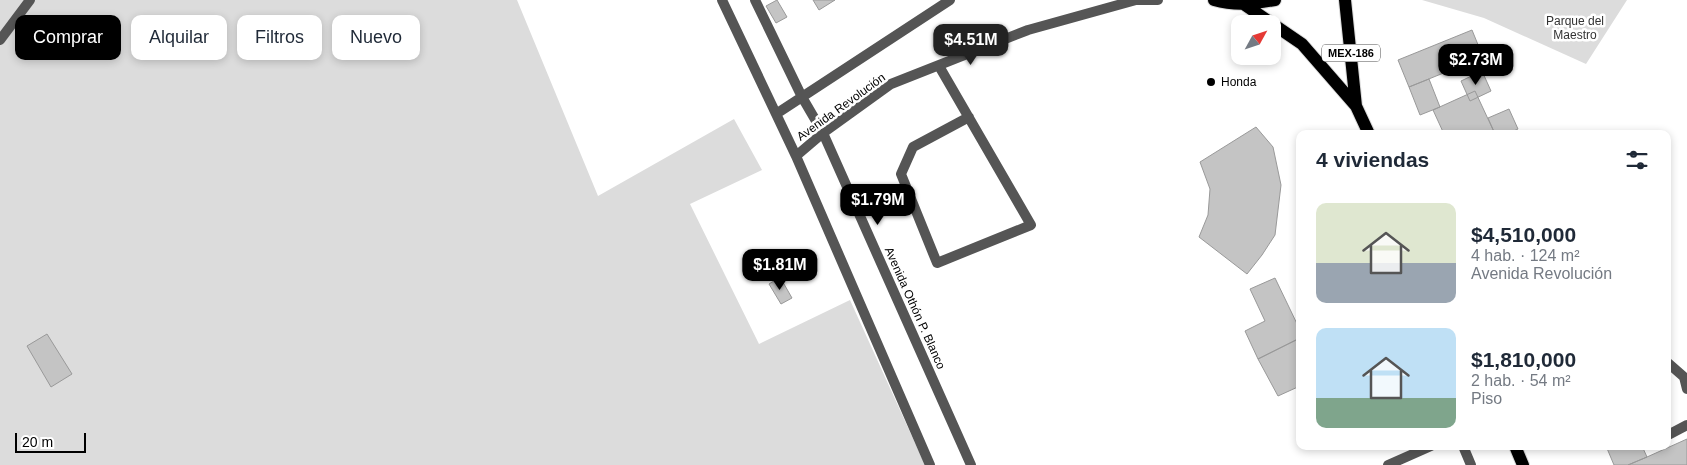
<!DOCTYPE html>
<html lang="es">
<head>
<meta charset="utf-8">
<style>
	:root { --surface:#fff; --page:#f6f6f7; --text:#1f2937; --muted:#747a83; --accent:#000 }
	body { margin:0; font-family:Arial,sans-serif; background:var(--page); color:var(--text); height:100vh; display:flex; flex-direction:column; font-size:19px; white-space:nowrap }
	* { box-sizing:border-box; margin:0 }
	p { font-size:16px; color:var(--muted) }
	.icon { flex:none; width:28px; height:28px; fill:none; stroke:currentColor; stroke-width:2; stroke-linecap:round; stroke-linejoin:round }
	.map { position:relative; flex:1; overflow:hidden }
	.panel { position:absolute; left:1296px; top:130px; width:375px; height:320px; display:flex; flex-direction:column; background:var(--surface); border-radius:10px; box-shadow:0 2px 8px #0003 }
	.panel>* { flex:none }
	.banner { position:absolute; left:15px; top:15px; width:475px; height:45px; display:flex; gap:10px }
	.needle { width:32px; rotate:50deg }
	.controls { position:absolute; left:1231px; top:15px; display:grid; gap:10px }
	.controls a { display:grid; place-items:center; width:50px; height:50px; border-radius:10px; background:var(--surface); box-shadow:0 2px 8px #0003; font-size:25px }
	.scale { position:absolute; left:15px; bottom:12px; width:71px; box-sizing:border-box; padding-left:5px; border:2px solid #000; border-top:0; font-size:14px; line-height:18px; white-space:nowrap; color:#000; -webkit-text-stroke:4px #fff; paint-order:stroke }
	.price { position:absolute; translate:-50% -42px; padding:0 11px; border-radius:10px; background:var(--accent); color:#fff; font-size:16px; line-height:32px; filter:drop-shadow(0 1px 2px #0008) }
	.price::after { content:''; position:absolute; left:50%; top:30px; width:15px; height:11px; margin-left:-8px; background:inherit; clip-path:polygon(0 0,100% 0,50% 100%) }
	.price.on { background:#222; color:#fff }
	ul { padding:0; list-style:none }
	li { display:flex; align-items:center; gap:15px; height:125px; padding:0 20px }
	li span { display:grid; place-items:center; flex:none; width:140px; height:100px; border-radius:10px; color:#555 }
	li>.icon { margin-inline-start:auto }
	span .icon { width:60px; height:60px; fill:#fffc; stroke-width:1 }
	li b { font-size:21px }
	h2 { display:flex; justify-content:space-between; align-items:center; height:60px; padding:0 20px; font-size:21px }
	.pill { padding:0 18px; border-radius:10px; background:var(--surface); box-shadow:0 2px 8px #0003; font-size:18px; line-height:45px }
	.pill.on { background:var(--accent); color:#fff }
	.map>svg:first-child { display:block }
</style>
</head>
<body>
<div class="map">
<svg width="1687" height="465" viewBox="0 0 1687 465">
	<rect width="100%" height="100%" fill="#fff"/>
	<path fill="#dcdcdc" d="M0,0H517L598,196L734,119L762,170L690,204L759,344L850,300L925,465H0Z
		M1422,0H1627L1586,64L1484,18Z"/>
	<path fill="#c4c4c4" stroke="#999" d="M777,0L787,17L776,23L766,6Z
		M813,0H835L819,10Z
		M1472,30L1483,57L1409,87L1398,60Z
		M1482,71L1491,91L1470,101L1461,81Z
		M1429,79L1440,107L1420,115L1409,87Z
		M1475,91L1495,134H1444L1433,110Z
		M1509,109L1518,129L1507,134H1495L1488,118Z
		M1256,127L1273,147L1281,185L1275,235L1262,255L1247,274L1199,237L1208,215L1210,189L1200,162Z
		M780,277L792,298L781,304L769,284Z
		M1275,278L1300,330V338L1258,359L1245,331L1265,321L1250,289Z
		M47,334L72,374L51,387L27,346Z
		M1300,338V386L1278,396L1258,359Z
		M1687,439V465H1628L1647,457Z
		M1606,446H1642L1647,457L1628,465H1614Z"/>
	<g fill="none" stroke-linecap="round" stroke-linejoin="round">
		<defs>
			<path id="primary" d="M1214,0C1235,6 1253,4 1275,0
				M1345,0L1356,106
				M1245,5L1302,44L1356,106L1369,134
				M1515,446L1523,465"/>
		</defs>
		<use href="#primary" stroke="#dbdbdb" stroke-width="14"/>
		<path stroke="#555" stroke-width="10" d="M939,66L1031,225L937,263L901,174L913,147L969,117
			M1668,363L1684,377L1687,389
			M1668,435L1687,425
			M1463,446L1471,465"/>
		<path stroke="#555" stroke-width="10" d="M722,0L796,156L930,465
			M755,0L802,97L823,133L971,465
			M0,40L30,0
			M776,114L950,0
			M796,156L823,133L891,84L1028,30L1136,0H1158
			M1388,465L1431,446"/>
		<use href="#primary" stroke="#000" stroke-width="12"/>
	</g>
	<circle fill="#000" stroke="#fff" stroke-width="2" cx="1211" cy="82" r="5"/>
	<g text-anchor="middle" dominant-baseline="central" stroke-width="5" stroke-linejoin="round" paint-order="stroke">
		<rect fill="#fff" stroke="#4c4c4c" stroke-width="1" x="1322" y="44.5" width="58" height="17" rx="4"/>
		<g font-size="11" font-weight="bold" fill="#000">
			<text x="1351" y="53">MEX-186</text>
		</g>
		<g font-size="12" fill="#333" stroke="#fff">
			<text x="1575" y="21">Parque del<tspan x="1575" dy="14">Maestro</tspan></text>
		</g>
		<g font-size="12" fill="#000" stroke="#fff" text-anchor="start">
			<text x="1221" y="82">Honda</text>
		</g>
		<g font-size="12" fill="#000" stroke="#fff">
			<text transform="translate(841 107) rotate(-36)">Avenida Revolución</text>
			<text transform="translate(915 308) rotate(66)">Avenida Othón P. Blanco</text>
		</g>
	</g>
</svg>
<div class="controls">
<a><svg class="needle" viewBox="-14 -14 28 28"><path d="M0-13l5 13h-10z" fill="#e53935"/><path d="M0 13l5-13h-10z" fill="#747a83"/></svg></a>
</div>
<div class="scale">20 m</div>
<b class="price on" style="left:971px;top:66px">$4.51M</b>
<b class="price" style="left:1476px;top:86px">$2.73M</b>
<b class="price" style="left:878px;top:226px">$1.79M</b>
<b class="price" style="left:780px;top:291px">$1.81M</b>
<div class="banner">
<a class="pill on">Comprar</a>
<a class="pill">Alquilar</a>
<a class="pill">Filtros</a>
<a class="pill">Nuevo</a>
</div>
<section class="panel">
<h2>4 viviendas<svg class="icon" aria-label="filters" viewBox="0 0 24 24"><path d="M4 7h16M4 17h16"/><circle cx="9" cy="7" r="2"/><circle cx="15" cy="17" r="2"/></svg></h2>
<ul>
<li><span style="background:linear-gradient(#dfe7d0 60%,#9aa5b1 0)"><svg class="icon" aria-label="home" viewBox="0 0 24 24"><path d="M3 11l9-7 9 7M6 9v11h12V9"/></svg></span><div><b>$4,510,000</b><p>4 hab. · 124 m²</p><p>Avenida Revolución</p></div></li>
<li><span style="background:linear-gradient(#bfe0f5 70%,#7fa58c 0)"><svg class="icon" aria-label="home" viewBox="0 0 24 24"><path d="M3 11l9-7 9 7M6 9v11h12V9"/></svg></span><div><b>$1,810,000</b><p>2 hab. · 54 m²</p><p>Piso</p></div></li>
</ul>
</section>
</div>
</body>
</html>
